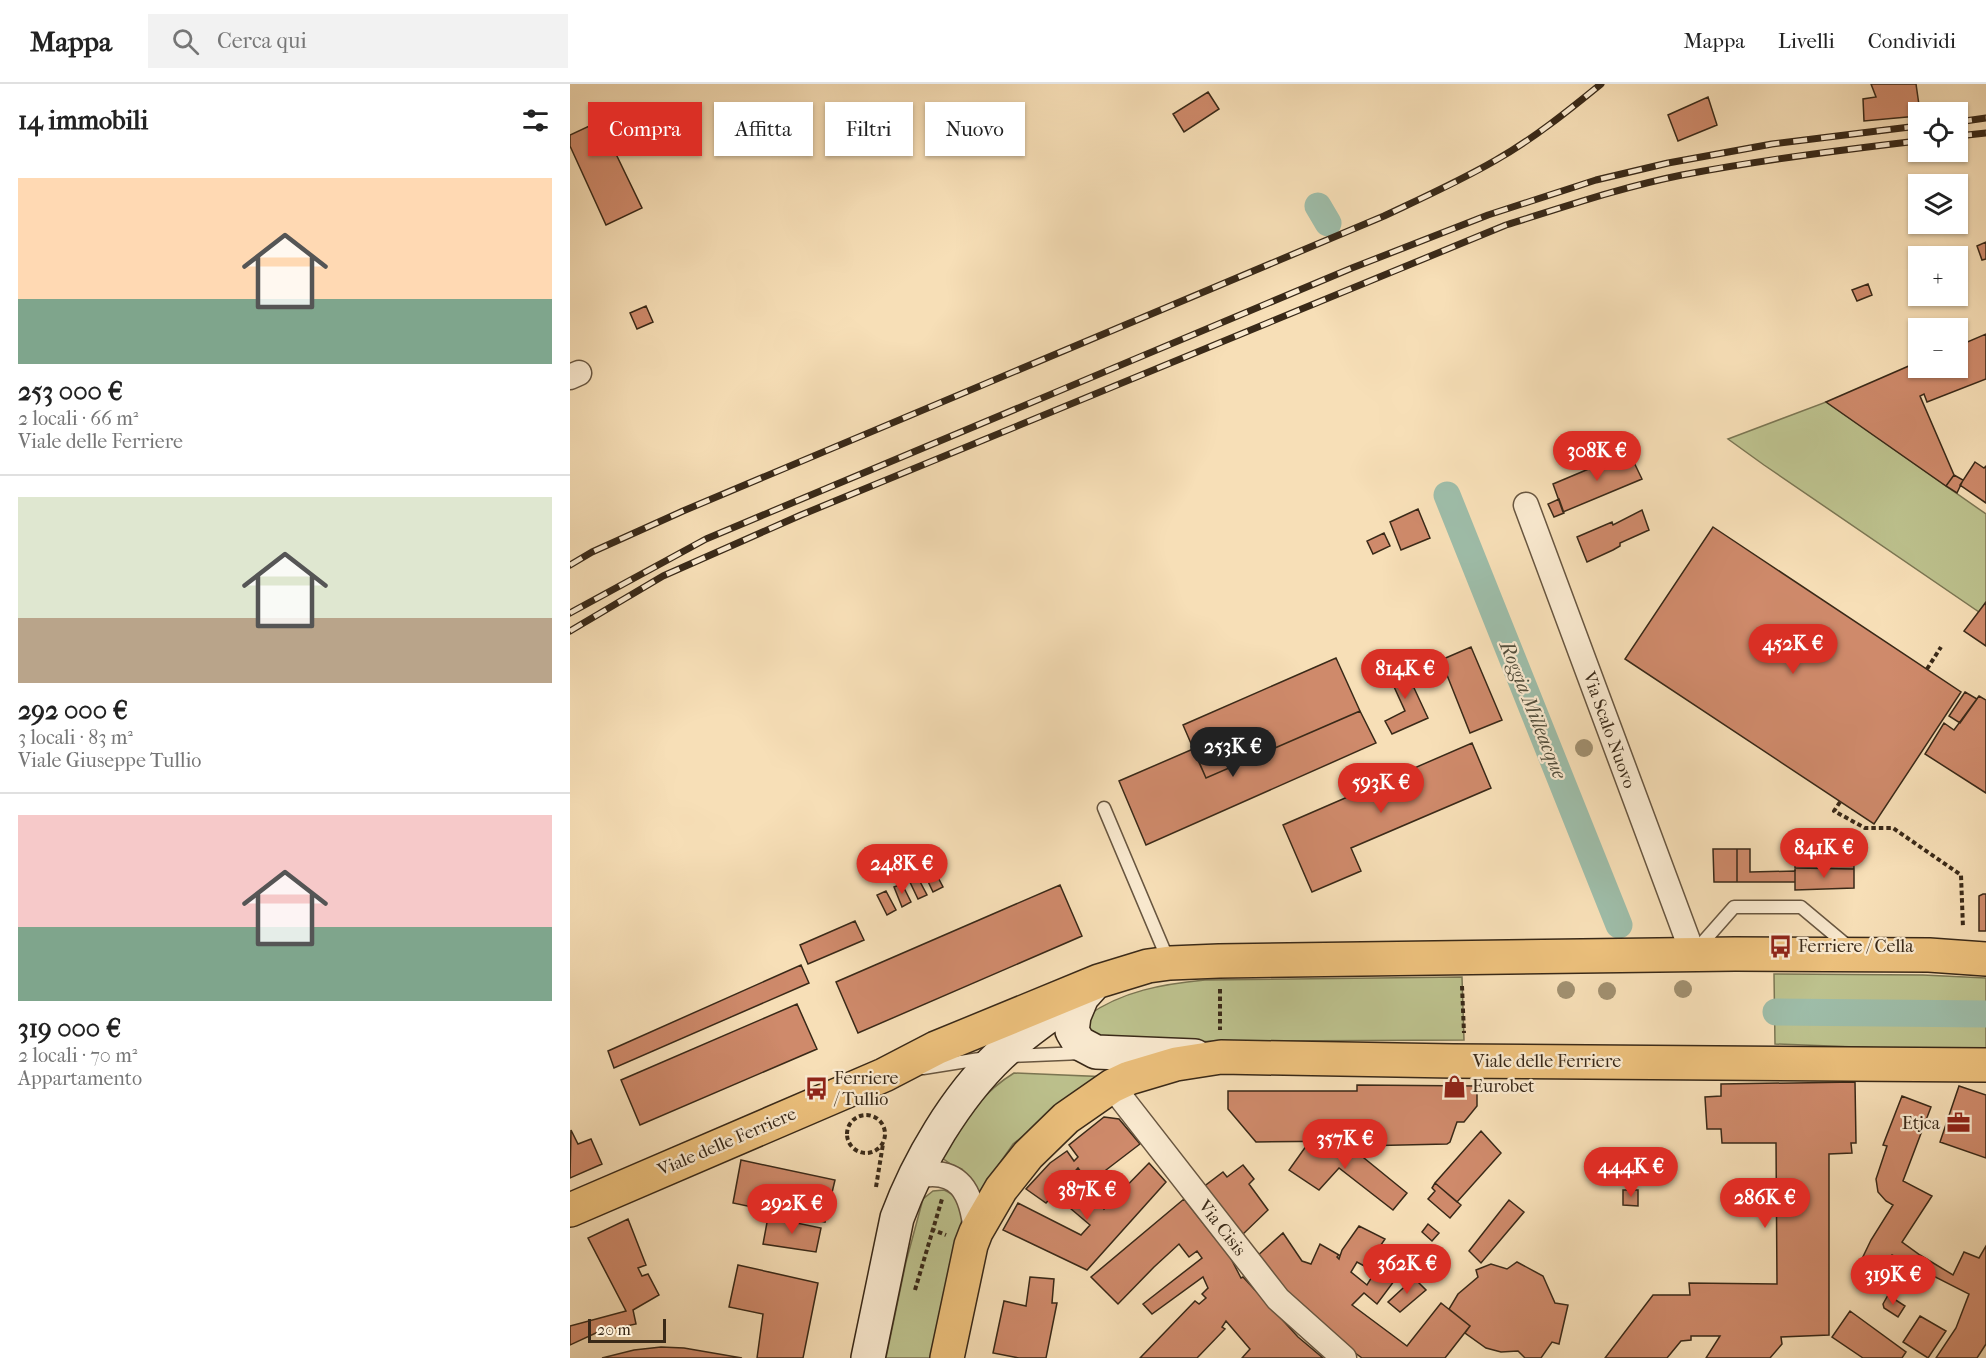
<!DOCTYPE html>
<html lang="it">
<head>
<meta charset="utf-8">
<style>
	:root { --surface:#fff; --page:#f2f2f2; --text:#222; --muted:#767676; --line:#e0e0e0; --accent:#d93025 }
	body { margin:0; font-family:"IM FELL French Canon",serif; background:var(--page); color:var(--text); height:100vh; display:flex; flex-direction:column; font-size:22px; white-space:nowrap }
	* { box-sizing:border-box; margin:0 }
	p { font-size:20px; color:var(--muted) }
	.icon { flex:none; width:33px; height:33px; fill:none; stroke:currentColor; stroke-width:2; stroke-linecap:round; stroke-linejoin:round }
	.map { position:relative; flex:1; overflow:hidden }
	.sheet { display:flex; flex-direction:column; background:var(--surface); width:570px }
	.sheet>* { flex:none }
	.banner { position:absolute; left:18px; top:18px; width:570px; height:54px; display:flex; gap:12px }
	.buttons { position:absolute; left:1338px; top:18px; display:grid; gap:12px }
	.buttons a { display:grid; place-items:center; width:60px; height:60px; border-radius:0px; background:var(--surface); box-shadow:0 2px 4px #0004; font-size:30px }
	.scale { position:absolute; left:18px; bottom:15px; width:78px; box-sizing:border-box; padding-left:6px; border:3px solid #392918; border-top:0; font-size:16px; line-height:21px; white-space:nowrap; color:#392918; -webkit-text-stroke:4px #faead0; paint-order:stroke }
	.price { position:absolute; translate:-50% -51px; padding:0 14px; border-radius:21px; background:var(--accent); color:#fff; font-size:20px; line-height:39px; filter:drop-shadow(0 2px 3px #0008) }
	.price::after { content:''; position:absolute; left:50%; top:36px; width:18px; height:14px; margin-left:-9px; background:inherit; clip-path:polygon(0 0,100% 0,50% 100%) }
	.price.on { background:#222; color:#fff }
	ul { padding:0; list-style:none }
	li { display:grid; align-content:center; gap:12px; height:318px; padding:0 18px }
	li+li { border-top:2px solid var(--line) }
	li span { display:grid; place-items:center; height:186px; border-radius:0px; color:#555 }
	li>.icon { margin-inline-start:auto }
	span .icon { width:108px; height:108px; fill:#fffc; stroke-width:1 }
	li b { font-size:26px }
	h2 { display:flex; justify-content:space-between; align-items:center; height:72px; padding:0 18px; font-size:26px }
	.pill { padding:0 21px; border-radius:0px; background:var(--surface); box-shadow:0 2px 4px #0004; font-size:21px; line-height:54px }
	.pill.on { background:var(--accent); color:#fff }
	header { display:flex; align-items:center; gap:36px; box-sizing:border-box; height:84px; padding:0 30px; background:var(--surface); border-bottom:2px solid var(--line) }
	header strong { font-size:28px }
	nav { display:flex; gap:33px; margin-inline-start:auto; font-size:21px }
	.search { width:420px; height:54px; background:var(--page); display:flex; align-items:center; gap:15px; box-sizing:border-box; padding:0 21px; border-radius:0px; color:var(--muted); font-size:22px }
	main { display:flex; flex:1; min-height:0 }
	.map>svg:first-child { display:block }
</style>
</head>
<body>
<header>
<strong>Mappa</strong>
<div class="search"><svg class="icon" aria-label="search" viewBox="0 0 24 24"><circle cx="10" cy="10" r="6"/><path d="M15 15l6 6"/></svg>Cerca qui</div>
<nav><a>Mappa</a><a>Livelli</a><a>Condividi</a></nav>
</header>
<main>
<section class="sheet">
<h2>14 immobili<svg class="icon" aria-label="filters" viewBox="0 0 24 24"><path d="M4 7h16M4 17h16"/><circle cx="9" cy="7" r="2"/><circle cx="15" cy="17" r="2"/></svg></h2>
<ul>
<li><span style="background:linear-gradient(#ffd9b3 65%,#7fa58c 0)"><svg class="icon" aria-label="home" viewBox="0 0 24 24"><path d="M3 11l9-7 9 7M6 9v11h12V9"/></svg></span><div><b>253 000 €</b><p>2 locali · 66 m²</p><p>Viale delle Ferriere</p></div></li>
<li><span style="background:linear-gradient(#dfe7d0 65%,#b9a48a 0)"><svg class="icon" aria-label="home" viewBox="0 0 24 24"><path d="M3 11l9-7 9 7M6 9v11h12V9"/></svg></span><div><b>292 000 €</b><p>3 locali · 83 m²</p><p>Viale Giuseppe Tullio</p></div></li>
<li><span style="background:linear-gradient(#f6c9c9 60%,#7fa58c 0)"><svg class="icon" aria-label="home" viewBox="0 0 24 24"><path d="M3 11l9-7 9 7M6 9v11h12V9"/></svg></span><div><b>319 000 €</b><p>2 locali · 70 m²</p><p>Appartamento</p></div></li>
</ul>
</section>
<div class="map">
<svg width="1416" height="1274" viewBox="0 0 1416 1274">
	<rect width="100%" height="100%" fill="#f7dfb7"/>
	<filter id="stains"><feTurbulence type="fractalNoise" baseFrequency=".00333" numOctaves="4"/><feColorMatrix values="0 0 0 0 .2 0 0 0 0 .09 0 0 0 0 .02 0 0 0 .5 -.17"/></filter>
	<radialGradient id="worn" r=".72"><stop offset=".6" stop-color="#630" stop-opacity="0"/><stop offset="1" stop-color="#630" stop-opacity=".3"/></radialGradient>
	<path fill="#bdc28e" stroke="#7b7653" stroke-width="1.5" d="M1256,318L1416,430V518L1409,528L1194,381L1158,355Z
		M1204,890L1353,891L1416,894V968L1205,960Z
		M892,893L894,956L530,958L519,952L517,932C552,907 593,900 635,896Z
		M444,989L539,993L490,1023L443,1060L407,1112L392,1085L382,1081L368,1071C390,1041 411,1009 444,989Z
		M374,1106C389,1112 389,1120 392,1135L363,1274H316L336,1178L353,1115L363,1107Z"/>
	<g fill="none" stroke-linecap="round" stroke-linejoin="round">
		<path stroke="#9ebda9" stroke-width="27" d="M748,122L758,139
			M877,411L1049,841
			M1206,928L1416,930"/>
	</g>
	<path fill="#cf8a6b" stroke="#392918" stroke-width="1.5" d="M1301,0H1346L1350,28L1348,32L1294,37L1293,15L1306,13Z
		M638,8L649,25L614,48L603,30Z
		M1138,13L1147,41L1108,57L1098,31Z
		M30,37L72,124L36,141L0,62V51Z
		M1416,158V175L1412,176L1407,162Z
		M1298,200L1302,211L1287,217L1282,206Z
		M76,222L83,238L67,245L60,229Z
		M1416,250V295L1357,318L1354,310L1350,312L1384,391L1376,402L1256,318L1348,278V284H1388V262Z
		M1059,368L1072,395L993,428L983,400Z
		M1405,378L1414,384L1416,382V419L1390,401Z
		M1384,391L1393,396L1387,409L1376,402Z
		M989,415L994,429L984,433L978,420Z
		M848,425L860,454L831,466L820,438Z
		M1072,426L1079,446L1050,459V462L1043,466L1017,478L1007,453L1042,438L1043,441Z
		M1143,443L1391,608L1304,740L1055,575Z
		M814,449L820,462L803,470L797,457Z
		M1416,518V562L1394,547Z
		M901,563L932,636L900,649L871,576Z
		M766,574L790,627L636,694L613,641Z
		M831,576L858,634L822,650L815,637L835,627L815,583Z
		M1395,608L1407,615L1390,639L1379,632Z
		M1409,612L1416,616V709L1355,670L1374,639L1384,646Z
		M790,627L806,659L576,761L549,697L623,665L636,694Z
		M902,659L921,704L781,764L791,787L742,808L713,741Z
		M1226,758L1283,760L1284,785L1225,784Z
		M1143,765H1167V798H1144Z
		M1167,765H1180V788L1225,787V798H1167Z
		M363,784L373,803L363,808L354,789Z
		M1225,784L1284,785V804L1225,806Z
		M347,792L357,811L348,815L339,796Z
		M332,800L341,818L332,823L324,803Z
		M490,801L512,852L288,949L266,898Z
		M316,807L326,826L317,831L307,811Z
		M1413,810H1416V847H1409V812Z
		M285,837L294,856L238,880L230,861Z
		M231,881L239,899L44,984L38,967Z
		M227,920L247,965L70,1041L51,996Z
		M1285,998L1286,1059H1281L1282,1069L1259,1070V1251L1211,1253L1212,1260L1200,1274H1136L1150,1252H1121V1256L1111,1257L1097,1274H1035L1083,1211H1120L1119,1199L1207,1200L1206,1059H1152L1151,1045H1137L1135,1013L1151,1012V1000Z
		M787,1001L907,1002V1022L894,1038H887L880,1058L877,1060L787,1062V1057L686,1058L658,1025V1007H787Z
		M1389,1002L1416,1011V1074L1370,1058Z
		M1332,1012L1361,1023L1333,1097L1362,1112L1332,1158L1350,1171L1383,1191L1394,1168L1409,1174L1416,1162V1260L1407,1274H1366L1386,1244L1399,1210L1322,1171L1307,1193L1289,1181L1301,1156L1323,1121L1316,1117L1308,1108L1306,1095L1317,1062L1313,1061Z
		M534,1033L549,1035L570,1060L519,1099L508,1084L476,1119L456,1105L480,1079L497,1067L504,1077L508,1073L499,1061Z
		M1,1046L8,1060L21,1055L32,1080L0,1094Z
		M911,1047L931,1069L887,1118L865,1099Z
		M787,1057V1062L783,1065L837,1109L823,1126L769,1084L749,1106L719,1086L739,1058Z
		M171,1076L265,1096L255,1138L163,1119Z
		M579,1079L596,1098L517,1186L433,1146L448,1119L511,1151L520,1141L494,1119L513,1098L534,1125Z
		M673,1081L684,1095L679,1100L698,1126L670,1153L632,1104L653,1088L657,1093Z
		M865,1099L891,1121L880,1134L858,1115L865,1107L862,1104Z
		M1053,1106H1068V1122L1053,1121Z
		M614,1115L644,1153L654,1161L671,1194L673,1193L728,1253L753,1274H672L680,1265L656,1237L652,1243L655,1245L627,1274H570L625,1217L629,1220L636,1214L632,1210L638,1204L633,1193L582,1230L573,1220L632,1174L627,1167L619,1173L609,1160L584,1183L548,1220L521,1193Z
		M939,1116L954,1128L911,1179L899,1167Z
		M198,1133L251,1144L246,1168L193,1160Z
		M58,1135L76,1181L68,1184L72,1192L78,1190L89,1211L63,1226L66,1240L28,1248L0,1261V1242L56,1227L18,1154Z
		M858,1140L869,1149L862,1157L852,1148Z
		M789,1142L815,1155L796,1183L787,1178L781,1188L797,1201L811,1178L819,1184L825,1179L833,1185L807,1220L794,1209L782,1221L837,1262L871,1219L900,1242L875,1274H792L758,1249L712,1207L686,1173L713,1149L732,1177L741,1180L750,1160L769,1171L767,1173L769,1175L772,1166Z
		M947,1178L973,1192L985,1219L998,1221L989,1260L982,1258L971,1274H955L948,1267L931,1268L916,1264L895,1249L900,1242L879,1225L888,1210L908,1193L906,1186L921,1180L937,1185Z
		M168,1181L248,1199L233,1274H187L193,1230L159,1223Z
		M460,1193L484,1195L482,1219H487L476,1274H449L423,1269L434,1217L456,1222Z
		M844,1194L856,1206L830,1228L818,1218Z
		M1318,1211L1335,1222L1328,1233L1314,1224L1313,1220Z
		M1280,1227L1336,1268L1332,1274H1293L1262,1253Z
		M1350,1232L1376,1247L1358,1274L1333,1258Z
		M91,1263L114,1264L172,1274H32L64,1266Z"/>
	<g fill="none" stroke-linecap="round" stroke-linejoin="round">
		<defs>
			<path id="service" d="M534,724L599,878
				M1127,865L1164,823H1231L1280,864
				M440,972L512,969
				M353,984L416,974"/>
			<path id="minor" d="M0,293L9,289
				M956,421L1123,870
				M542,1002L708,1215L774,1274
				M346,1092C390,1082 402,1109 406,1148"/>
			<path id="secondary" d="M521,903L512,913L504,932L502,947L509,959L526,968L625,972
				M298,1274L327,1134C348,1077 386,1013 430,971C452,950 478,932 503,915"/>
			<path id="primary" d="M0,1126L314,991L366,964L529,897L578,882L600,879L649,877L1165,870L1359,871L1416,875
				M377,1274L401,1161L406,1148L431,1105L458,1071L496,1034L542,1002L559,994L606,980L651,973L883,977L1416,981"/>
		</defs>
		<use href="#service" stroke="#685640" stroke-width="15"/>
		<use href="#minor" stroke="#685640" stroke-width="27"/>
		<use href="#secondary" stroke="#392918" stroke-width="36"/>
		<use href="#primary" stroke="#392918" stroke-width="36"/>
		<path stroke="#392918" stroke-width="4" stroke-dasharray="4.5 3" stroke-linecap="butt" d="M1357,585L1371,563
			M1270,718L1264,727L1295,744H1323L1391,791L1393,844
			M892,902L894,949
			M650,905V946
			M277 1050a19 19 0 1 1 38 0a19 19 0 1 1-38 0Z
			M306,1103L313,1060
			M361,1145L376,1151
			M345,1206L372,1115"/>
		<use href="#service" stroke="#faead0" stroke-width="12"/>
		<use href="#minor" stroke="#faead0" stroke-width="24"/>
		<use href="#secondary" stroke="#faead0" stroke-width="33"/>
		<use href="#primary" stroke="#ecc07c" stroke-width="33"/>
		<defs>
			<path id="rail" d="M1388,38L1416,34
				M1388,52L1416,49
				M0,481L22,468L113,427L814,132C852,114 890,97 926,76C963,55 998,27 1031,0
				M0,529L136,455L782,184L918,131L1026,96L1098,79L1202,60L1348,42
				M0,547L93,492L231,431L936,141C994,123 1052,103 1112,91C1190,76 1270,66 1348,57"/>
		</defs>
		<use href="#rail" stroke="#392918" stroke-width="7"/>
		<use href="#rail" stroke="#faead0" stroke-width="4.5" stroke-dasharray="14" stroke-linecap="butt"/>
	</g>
	<g fill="#a19070">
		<circle cx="1014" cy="664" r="9"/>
		<circle cx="1113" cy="905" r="9"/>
		<circle cx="996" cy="906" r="9"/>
		<circle cx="1037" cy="907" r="9"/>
	</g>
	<defs>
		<symbol id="bus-bare" viewBox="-9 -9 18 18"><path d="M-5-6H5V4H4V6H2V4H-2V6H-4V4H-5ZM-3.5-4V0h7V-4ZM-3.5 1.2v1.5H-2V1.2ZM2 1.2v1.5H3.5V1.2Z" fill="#8f2418" stroke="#faead0" stroke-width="2.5" paint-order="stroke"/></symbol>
		<symbol id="shop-bare" viewBox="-9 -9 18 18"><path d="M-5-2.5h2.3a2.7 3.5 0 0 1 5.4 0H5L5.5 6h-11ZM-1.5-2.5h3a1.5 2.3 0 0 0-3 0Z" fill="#8f2418" stroke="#faead0" stroke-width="2.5" paint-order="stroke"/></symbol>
		<symbol id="office-bare" viewBox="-9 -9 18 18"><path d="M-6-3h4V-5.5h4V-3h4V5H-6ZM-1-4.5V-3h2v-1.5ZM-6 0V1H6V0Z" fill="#8f2418" stroke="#faead0" stroke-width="2.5" paint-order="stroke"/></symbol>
	</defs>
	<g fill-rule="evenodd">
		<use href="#bus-bare" x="1194" y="846" width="33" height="33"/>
		<use href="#shop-bare" x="868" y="986" width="33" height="33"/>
		<use href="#bus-bare" x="230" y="988" width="33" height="33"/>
		<use href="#office-bare" x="1372" y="1022" width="33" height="33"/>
	</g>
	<g text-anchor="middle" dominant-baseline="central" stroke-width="4.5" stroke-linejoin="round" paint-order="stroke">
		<g font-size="18" fill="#392918" stroke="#faead0">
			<text transform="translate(1039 646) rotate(70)">Via Scalo Nuovo</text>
			<text x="977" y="977">Viale delle Ferriere</text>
			<text transform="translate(157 1058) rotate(-23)">Viale delle Ferriere</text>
			<text transform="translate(652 1144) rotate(52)">Via Cisis</text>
		</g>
		<g font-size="18" fill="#392918" stroke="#faead0" text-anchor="start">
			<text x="1228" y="862">Ferriere / Cella</text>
			<text x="264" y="994">Ferriere<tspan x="264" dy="21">/ Tullio</tspan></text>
			<text x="902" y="1002">Eurobet</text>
			<text x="1370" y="1039" text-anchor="end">Etjca</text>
		</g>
		<g font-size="20" font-style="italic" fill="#524e3c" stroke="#faead0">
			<text transform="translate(963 626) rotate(68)">Roggia Milleacque</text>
		</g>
	</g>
	<rect width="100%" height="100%" filter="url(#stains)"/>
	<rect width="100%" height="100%" fill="url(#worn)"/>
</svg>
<div class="buttons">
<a><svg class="icon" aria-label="locate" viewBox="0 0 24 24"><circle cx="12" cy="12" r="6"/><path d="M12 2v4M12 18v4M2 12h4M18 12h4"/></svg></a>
<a><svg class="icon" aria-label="layers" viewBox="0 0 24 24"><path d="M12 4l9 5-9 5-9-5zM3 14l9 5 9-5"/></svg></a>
<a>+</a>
<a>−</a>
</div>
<div class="scale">20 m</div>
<b class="price" style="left:1027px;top:398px">308K €</b>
<b class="price" style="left:1223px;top:591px">452K €</b>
<b class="price" style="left:835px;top:616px">814K €</b>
<b class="price on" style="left:663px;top:694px">253K €</b>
<b class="price" style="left:811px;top:730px">593K €</b>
<b class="price" style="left:1254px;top:795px">841K €</b>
<b class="price" style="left:332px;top:811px">248K €</b>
<b class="price" style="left:775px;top:1086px">357K €</b>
<b class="price" style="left:1061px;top:1114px">444K €</b>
<b class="price" style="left:517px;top:1137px">387K €</b>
<b class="price" style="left:1195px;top:1145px">286K €</b>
<b class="price" style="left:222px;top:1151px">292K €</b>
<b class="price" style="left:837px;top:1211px">362K €</b>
<b class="price" style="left:1323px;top:1222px">319K €</b>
<div class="banner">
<a class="pill on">Compra</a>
<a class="pill">Affitta</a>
<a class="pill">Filtri</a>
<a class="pill">Nuovo</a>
</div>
</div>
</main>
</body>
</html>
